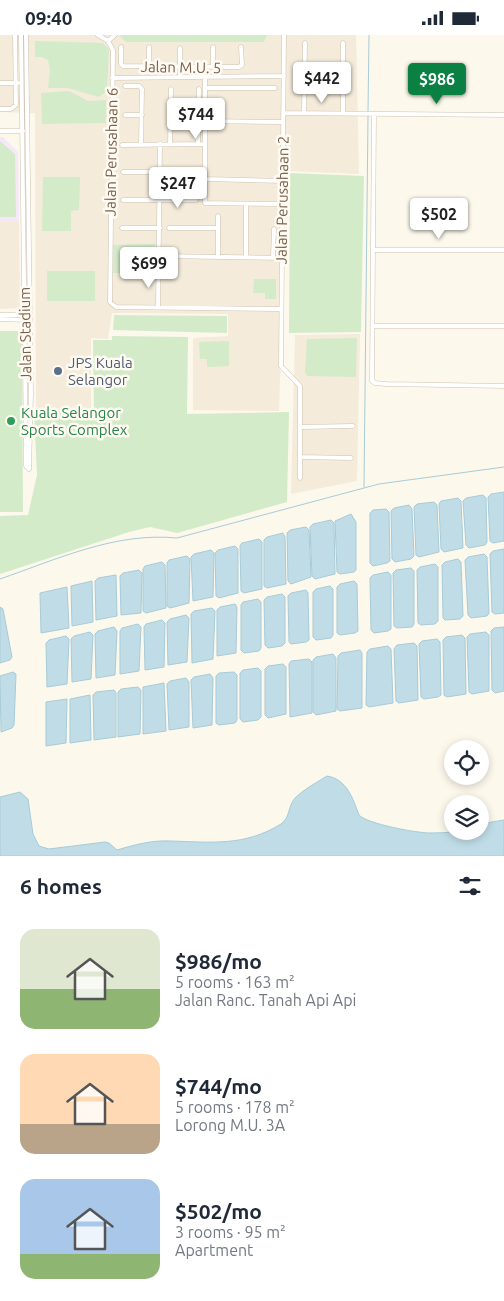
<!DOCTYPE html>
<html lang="en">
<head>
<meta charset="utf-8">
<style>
	:root { --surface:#fff; --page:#f6f6f7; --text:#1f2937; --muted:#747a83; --accent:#0b8043 }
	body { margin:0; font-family:Ubuntu,sans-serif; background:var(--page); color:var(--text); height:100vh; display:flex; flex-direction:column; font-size:19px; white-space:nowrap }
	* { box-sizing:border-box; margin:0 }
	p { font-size:16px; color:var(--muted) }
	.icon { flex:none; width:28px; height:28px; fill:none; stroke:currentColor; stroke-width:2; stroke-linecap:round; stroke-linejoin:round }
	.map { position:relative; height:821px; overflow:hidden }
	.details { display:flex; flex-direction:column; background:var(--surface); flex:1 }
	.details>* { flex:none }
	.tools { position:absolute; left:444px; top:705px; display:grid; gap:10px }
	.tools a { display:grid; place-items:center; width:45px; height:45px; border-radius:50%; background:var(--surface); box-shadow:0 2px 8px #0003; font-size:25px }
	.price { position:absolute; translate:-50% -42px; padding:0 11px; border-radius:5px; background:#fff; color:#222; font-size:16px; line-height:32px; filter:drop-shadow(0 1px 2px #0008) }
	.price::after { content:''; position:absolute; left:50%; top:30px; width:15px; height:11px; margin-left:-8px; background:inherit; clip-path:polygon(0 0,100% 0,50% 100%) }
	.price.on { background:var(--accent); color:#fff }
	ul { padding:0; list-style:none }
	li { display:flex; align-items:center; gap:15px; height:125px; padding:0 20px }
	li span { display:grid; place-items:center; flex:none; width:140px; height:100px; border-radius:15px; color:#555 }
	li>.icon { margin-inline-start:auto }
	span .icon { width:60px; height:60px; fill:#fffc; stroke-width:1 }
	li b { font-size:21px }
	h2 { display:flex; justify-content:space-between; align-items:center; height:60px; padding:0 20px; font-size:21px }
	.status { display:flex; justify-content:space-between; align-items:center; height:35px; padding:0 25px; background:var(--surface); direction:ltr }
	.status svg { height:14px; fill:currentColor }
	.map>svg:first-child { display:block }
</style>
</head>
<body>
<div class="status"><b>09:40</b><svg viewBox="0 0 49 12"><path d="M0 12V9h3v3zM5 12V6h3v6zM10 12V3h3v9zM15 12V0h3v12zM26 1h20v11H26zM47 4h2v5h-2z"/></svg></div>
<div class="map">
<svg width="504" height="821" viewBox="0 0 504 821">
	<rect width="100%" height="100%" fill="#fcf8ec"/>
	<path fill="#f4ebdb" d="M0,0H356L359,139L287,136L279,376L193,375V303L228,301V279L112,278L108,304L91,303V376L36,374L35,78L0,77Z
		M0,186H19L20,273L0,274Z
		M360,299L357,446L291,459L295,300Z"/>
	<path fill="#f5e8f9" d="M0,102H3L18,117L19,186H0Z"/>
	<path fill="#d4ebca" d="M119,0H267L264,7H126Z
		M35,6L103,8L109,14L107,56L99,62L68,53H48L50,34L48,25L42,22H35Z
		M69,56L88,66L106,65V88L42,89L41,58Z
		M0,106L15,119L16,182H0Z
		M290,138L364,141L361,297L289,298Z
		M43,142H80L79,175L71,176V196H42Z
		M155,209L154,238H112L113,210Z
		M47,236H95V266H47Z
		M254,244H276V264H265V258H253Z
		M114,280L227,281V298L113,295Z
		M0,296H22L23,477H0Z
		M112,301L188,302L187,379L289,377L287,467L177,498L150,492L129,497L0,539V481L28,480L37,440L34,376L94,377L93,305H112Z
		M357,303L356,342L307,341L305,337L307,304Z
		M229,306V331L207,332V324H200L199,307Z"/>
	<path fill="#c0dde7" stroke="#a7cbd8" d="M504,457V506L493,508L490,506L488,462L491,459Z
		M483,460L486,463L487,507L485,510L469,513L466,510L463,466L466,463Z
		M458,463L461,466L463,513L444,517L441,514L439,469L441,466Z
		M434,467L437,470L439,517L419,522L416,520L414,472L417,469Z
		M409,470L412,474L414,521L411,524L395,527L392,524L391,476L394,473Z
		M386,474L389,477L390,526L387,528L373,531L370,528V478L373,475Z
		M351,479L356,487V535L354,537L340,539L337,537L335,486Z
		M331,485L334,488L335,539L315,544L312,541L310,492L313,489Z
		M306,492L309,495L311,542L291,549L288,546L287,498L290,495Z
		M283,498L285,502L286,549L267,553L264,551V505L267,502Z
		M259,504L262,507V554L244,558L241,556L240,511L242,508Z
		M235,511L238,514V558L219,563L216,561L215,518L218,515Z
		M504,514V578L495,579L492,577L490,519L493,516Z
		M211,515L214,518L213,562L193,566L191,522L194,519Z
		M484,519L487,522L489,578L487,581L471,583L468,580L465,525L468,522Z
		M187,521L190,524L189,568L170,573L167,571V528L169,525Z
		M458,524L461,527L463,581L460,584L445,585L443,583L442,530L445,527Z
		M162,527L165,530L166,573L146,578L143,576V534L145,531Z
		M435,529L438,532V586L435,589L421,590L418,588L417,535L420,532Z
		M411,533L414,536V589L412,592L397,593L394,591L393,538L396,535Z
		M139,535L142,538L141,578L121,580L120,541L123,538Z
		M388,537L391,540V594L388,596L374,598L371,595L370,543L373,540Z
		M116,540L117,581L96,585L95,546L98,543Z
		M92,546L93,587L72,591L71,551Z
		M354,546L357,549L358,596L355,598L340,600L337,598V552L340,549Z
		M330,551L333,554V600L331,603L316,605L313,602V557L316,554Z
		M67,552L69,593L41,598L40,558Z
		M306,555L308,558L309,605L306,607L291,609L289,607L288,561L291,558Z
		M282,559L285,562V608L282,611L268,613L265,610L264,565L267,562Z
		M258,564L261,567V613L259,616L244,618L241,615V570L243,567Z
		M235,569L237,572L236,618L217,621V575L220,572Z
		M0,572L3,574L12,622L10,625L0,628Z
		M212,573L215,576L213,624L192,628L191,579L194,576Z
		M186,580L189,583L187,627L168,630L167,587L170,584Z
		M162,585L165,588L164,632L145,635L144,592L146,589Z
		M138,589L141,592L139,636L120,639V596L122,593Z
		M114,592L117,596L115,640L96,643L95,599L98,596Z
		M504,592V656L495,658L492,655L491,596L494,593Z
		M90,597L93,600L91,644L72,647L71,604L74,601Z
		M486,597L489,600V656L472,659L469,657L467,602L470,599Z
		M462,600L465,603L466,659L447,662L444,660L443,605L446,602Z
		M66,601L69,604L67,649L47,652L46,608L49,605Z
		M437,604L440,607L441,660L438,662L424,664L421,662L419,609L422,606Z
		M414,608L417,611L418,665L399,668L396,666L394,614L397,610Z
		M388,611L391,614L393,668L369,672L366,670L367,617L370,614Z
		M360,615L362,618V673L340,676L337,674L338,621L341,618Z
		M333,619L336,623V676L316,680L313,677V625L316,622Z
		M309,624L312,627V678L290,682L289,629L291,626Z
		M283,629L286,632V679L268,683L265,680V634L268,631Z
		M258,633L261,636V682L258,685L243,687L240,684V638L243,635Z
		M13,637L16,639L14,690L12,693L1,697L0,641Z
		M234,637L237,640V685L235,688L219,690L216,688V641L219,638Z
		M210,639L213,643L212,690L193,693L191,645L194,642Z
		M186,643L189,647V692L169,695L167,649L170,646Z
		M164,648L166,696L143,699V652Z
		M138,652L141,655L140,699L118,702V657L121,654Z
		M114,655L116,658V702L94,705L93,660L96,657Z
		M90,660L91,705L70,708V664Z
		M67,664L66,708L46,711V667Z
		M327,741C347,744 353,764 359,780C367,789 417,798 430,798C447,798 462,796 480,796V789L504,785V821H0V762L20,757L28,764L33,799L39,811L49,814L105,807L109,808L117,815C134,810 152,805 170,806C210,807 244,812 281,789C290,783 288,771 295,763C304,754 316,748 327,741Z"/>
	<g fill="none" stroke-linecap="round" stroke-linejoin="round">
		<path stroke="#a7cbd8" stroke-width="1" d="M368,77L369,0
			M364,452L368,81
			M0,544C58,524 115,497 177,503L379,449L504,432"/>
		<defs>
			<path id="minor" d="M21,0L26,412V431L29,434
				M26,0L31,359L29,434
				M98,0L108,6L113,15L110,267L116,272L281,274
				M284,0L281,331L300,351V443
				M108,6L115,0
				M343,8V78
				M121,12V29L123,31L239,32L242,30L241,12
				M213,12V32
				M180,13V42
				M149,32V12
				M205,42V168L282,169
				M112,43L284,41
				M0,48H18
				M125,51H139L142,54L141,109
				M205,53H275
				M0,74H11L16,70L15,0
				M283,78L504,80
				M304,78L305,8
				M374,79L372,346L375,348L386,349L504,351
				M125,80H142
				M205,86L283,87
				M0,96H23
				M170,109L171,54
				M198,109L199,54
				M122,110L205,109
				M123,137H196
				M205,144L283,146
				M123,165H196
				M246,169V222
				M122,193H160
				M169,193H218
				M373,215H504
				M160,221L282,223
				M218,222V181
				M273,223L274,194
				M158,272L160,109
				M0,280H25
				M0,284L27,285
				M374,291H504
				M300,392L353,391
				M300,422L351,423"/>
		</defs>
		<use href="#minor" stroke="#d0c2b1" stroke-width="5"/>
		<use href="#minor" stroke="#fff" stroke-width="4"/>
	</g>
	<circle fill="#5c6f8a" stroke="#fffbf3" stroke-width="2" cx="58" cy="336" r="5"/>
	<circle fill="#2e9e5b" stroke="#fffbf3" stroke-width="2" cx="11" cy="386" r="5"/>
	<g text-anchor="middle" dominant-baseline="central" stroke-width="5" stroke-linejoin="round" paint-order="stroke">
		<g font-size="15" fill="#79624e" stroke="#fffbf3">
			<text transform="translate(181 32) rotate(1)">Jalan M.U. 5</text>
			<text transform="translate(111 117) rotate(-89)">Jalan Perusahaan 6</text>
			<text transform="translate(282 165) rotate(-89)">Jalan Perusahaan 2</text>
			<text transform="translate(25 299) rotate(-91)">Jalan Stadium</text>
		</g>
		<g font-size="15" fill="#4e5e75" stroke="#fffbf3" text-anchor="start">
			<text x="68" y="327">JPS Kuala<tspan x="68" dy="17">Selangor</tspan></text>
		</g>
		<g font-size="15" fill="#27864d" stroke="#fffbf3" text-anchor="start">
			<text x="21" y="377">Kuala Selangor<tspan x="21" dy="17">Sports Complex</tspan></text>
		</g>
	</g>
</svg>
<div class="tools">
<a><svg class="icon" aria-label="locate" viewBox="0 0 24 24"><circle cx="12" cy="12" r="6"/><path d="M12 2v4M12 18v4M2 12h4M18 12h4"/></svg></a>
<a><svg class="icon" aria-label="layers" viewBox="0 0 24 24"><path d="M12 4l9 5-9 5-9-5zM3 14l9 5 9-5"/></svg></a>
</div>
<b class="price" style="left:322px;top:69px">$442</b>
<b class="price on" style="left:437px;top:70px">$986</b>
<b class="price" style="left:196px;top:105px">$744</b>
<b class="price" style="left:178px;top:174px">$247</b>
<b class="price" style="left:439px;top:205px">$502</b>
<b class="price" style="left:149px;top:254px">$699</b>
</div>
<section class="details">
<h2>6 homes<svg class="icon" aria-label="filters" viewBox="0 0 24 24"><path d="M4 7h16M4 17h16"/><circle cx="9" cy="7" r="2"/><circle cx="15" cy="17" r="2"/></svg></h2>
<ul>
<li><span style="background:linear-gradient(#dfe7d0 60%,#8fb573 0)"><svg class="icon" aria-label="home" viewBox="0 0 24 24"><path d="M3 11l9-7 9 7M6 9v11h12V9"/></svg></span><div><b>$986/mo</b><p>5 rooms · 163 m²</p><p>Jalan Ranc. Tanah Api Api</p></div></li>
<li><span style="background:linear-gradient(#ffd9b3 70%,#b9a48a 0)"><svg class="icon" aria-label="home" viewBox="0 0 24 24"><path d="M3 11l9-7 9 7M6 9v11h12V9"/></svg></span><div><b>$744/mo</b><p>5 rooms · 178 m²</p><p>Lorong M.U. 3A</p></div></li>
<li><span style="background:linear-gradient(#a9c7e8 75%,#8fb573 0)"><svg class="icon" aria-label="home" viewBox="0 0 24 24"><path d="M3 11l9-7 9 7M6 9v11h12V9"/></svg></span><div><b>$502/mo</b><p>3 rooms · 95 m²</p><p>Apartment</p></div></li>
</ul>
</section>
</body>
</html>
